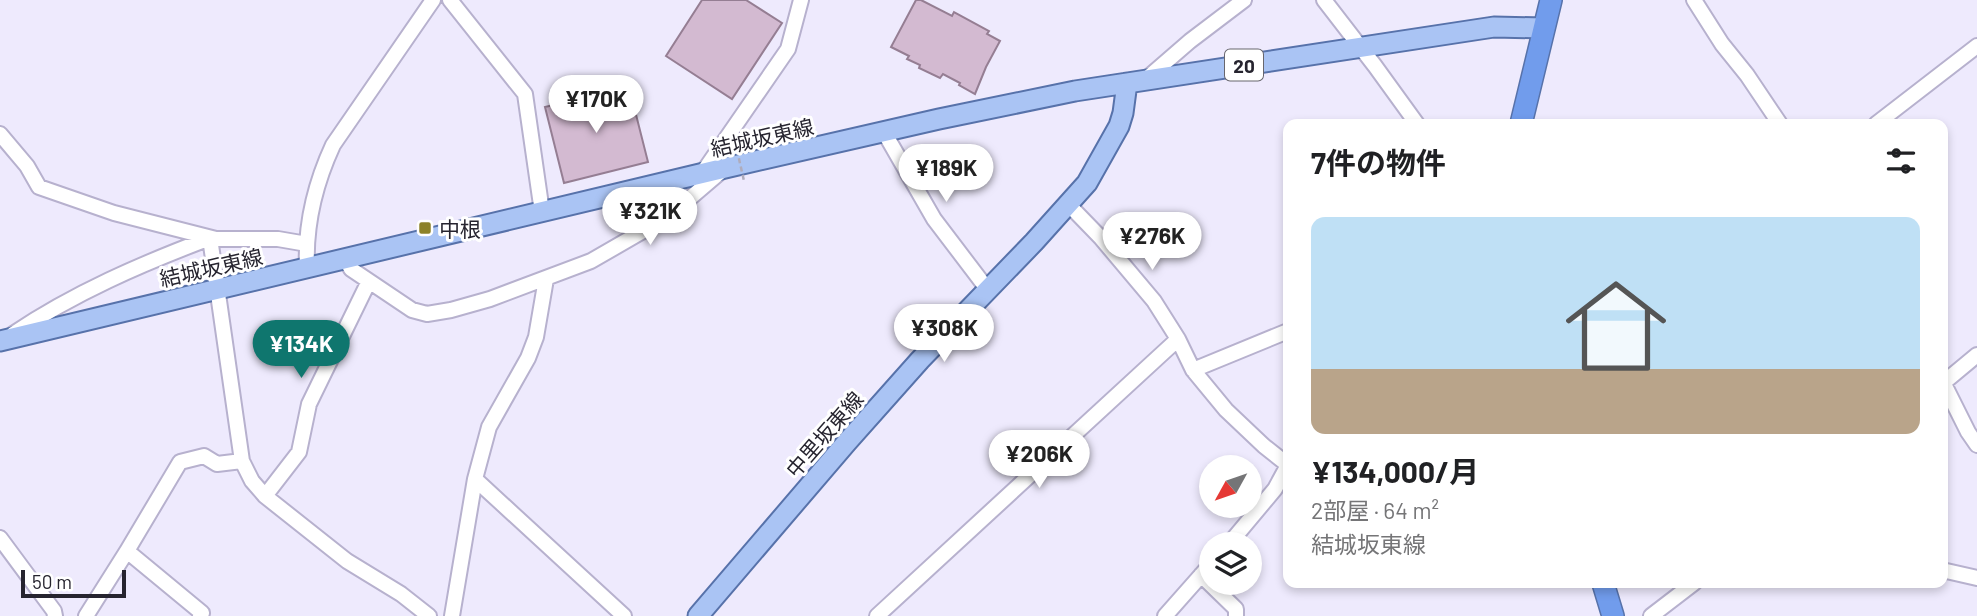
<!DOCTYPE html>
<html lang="ja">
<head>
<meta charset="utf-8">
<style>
	:root { --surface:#fff; --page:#f6f6f6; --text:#202124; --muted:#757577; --line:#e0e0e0; --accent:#0f766e }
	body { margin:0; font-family:Barlow,"Noto Sans JP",sans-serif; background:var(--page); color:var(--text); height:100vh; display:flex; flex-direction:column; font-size:26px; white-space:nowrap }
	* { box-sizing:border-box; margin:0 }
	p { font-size:23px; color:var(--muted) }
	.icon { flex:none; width:38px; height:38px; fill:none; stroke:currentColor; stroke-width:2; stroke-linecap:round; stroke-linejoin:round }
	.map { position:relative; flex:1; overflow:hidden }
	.sheet { position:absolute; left:1283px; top:119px; width:665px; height:469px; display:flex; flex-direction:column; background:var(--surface); border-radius:14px; box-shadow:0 4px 10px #0003 }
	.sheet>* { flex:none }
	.needle { width:46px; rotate:230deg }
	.controls { position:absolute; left:1199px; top:455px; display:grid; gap:14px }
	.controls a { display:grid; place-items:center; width:63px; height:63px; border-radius:50%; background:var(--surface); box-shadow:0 4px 10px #0003; font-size:35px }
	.scale { position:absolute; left:21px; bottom:18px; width:105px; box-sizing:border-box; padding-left:7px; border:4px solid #26242f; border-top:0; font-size:19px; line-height:24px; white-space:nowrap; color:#26242f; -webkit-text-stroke:5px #fff; paint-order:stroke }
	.price { position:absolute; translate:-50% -60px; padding:0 16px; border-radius:24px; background:#fff; color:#222; font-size:23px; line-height:46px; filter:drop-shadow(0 2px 4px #0008) }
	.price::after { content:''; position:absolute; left:50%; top:42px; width:21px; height:16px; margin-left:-10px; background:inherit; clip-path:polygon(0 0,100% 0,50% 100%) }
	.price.current { background:var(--accent); color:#fff }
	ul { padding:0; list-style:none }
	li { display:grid; align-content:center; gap:14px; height:371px; padding:0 28px }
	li+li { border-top:2px solid var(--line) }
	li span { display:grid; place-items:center; height:217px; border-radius:14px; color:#555 }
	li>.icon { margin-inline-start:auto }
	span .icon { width:126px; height:126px; fill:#fffc; stroke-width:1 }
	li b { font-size:30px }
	h2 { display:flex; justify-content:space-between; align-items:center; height:84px; padding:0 28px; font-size:30px }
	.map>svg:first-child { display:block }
</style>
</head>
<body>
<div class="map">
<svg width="1977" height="616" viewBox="0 0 1977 616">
	<rect width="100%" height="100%" fill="#eeeafd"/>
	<path fill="#d3bad1" stroke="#957e93" stroke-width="2" d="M702,0H746L782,23L732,99L666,56Z
		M916,0H921L952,16L954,12L989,31L987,34L1000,41L986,67L975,94L959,85L960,83L943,74L940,78L919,68L920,65L907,59L909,56L891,47Z
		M629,87L648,162L564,183L545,107Z"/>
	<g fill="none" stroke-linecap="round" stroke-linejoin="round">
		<defs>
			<path id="minor" d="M450,0L525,94L542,212
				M1324,0L1375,66L1417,124
				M1694,0L1722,44L1747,75L1780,124
				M1145,80L1190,41L1244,0
				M1876,124L1977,46
				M884,132L934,219L988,290
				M0,134L27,166L39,187L114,213L216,239H278L307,244
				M701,175L788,49L801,0
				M1069,205L1101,238L1154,301L1178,339L1193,370L1226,410L1264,446L1288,465
				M345,258L351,269L412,310L427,314L451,310L490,299L591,261L669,216L724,169
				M307,268C305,225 315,184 333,145L433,0
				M13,334C74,293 141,264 210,238L242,461L252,481L265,496L347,561L401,594L429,616
				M1193,370L1288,331
				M1942,380L1968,432L1977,445
				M1942,384L1977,355
				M475,479L624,616
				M265,496L299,452L309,404L369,281
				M0,538L54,611L55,616
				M1229,544L1275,489L1288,465
				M127,551L180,462L204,456L217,464L242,461
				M1942,570L1977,578
				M1201,575L1236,609V616
				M86,616L127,551L202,613L200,616
				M452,616L475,479L489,427L528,358L536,337L546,279
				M877,616L1178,339
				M1165,616L1211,564
				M1651,616L1694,583"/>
			<path id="major" d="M0,341L725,168L939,119L1075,91L1494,27L1544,28
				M698,616L847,442L920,360L1034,242L1087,183L1119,126L1123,113L1127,83"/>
			<path id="highway" d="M1521,124L1551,0
				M1603,583L1613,616"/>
		</defs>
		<use href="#minor" stroke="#b7b1ce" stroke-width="18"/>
		<use href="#major" stroke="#5772aa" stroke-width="23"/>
		<use href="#highway" stroke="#5772aa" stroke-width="24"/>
		<use href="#minor" stroke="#fff" stroke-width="14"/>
		<use href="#major" stroke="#aac4f4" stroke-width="19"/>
		<use href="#highway" stroke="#719cec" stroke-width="21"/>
		<path stroke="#afacbc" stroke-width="2.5" stroke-dasharray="5 3.5" stroke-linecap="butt" d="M737,150L744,181"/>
	</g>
	<rect fill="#8c8128" stroke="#fff" stroke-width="2.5" x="418" y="221" width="14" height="14" rx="3.5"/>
	<g text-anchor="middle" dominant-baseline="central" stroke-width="6" stroke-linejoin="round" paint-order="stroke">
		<rect fill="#fff" stroke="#67666d" stroke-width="2" x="1225" y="49.5" width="38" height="31" rx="5"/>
		<g font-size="19" font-weight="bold" fill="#26242f">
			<text x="1244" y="65">20</text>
		</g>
		<g font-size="21" fill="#26242f" stroke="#fff">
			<text transform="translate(762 137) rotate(-13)">結城坂東線</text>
			<text transform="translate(211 267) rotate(-13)">結城坂東線</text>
			<text transform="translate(824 434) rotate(-49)">中里坂東線</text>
		</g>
		<g font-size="21" fill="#26242f" stroke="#fff" text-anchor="start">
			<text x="439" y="228">中根</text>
		</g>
	</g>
</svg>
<div class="controls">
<a><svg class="needle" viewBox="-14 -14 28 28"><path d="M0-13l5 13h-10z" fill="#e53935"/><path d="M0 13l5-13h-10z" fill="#757577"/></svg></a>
<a><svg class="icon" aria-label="layers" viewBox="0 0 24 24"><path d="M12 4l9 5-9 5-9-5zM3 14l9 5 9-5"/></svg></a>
</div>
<div class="scale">50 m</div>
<b class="price" style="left:596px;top:135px">¥170K</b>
<b class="price" style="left:946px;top:204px">¥189K</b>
<b class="price" style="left:650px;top:247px">¥321K</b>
<b class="price" style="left:1152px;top:272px">¥276K</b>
<b class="price" style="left:944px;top:364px">¥308K</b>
<b class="price current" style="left:301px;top:380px">¥134K</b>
<b class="price" style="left:1039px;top:490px">¥206K</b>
<section class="sheet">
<h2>7件の物件<svg class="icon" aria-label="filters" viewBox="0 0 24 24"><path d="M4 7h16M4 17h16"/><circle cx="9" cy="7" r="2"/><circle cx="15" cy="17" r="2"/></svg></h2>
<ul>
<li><span style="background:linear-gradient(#bfe0f5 70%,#b9a48a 0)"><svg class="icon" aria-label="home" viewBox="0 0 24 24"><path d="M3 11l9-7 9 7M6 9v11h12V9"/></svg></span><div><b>¥134,000/月</b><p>2部屋 · 64 m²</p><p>結城坂東線</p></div></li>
</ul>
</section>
</div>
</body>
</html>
